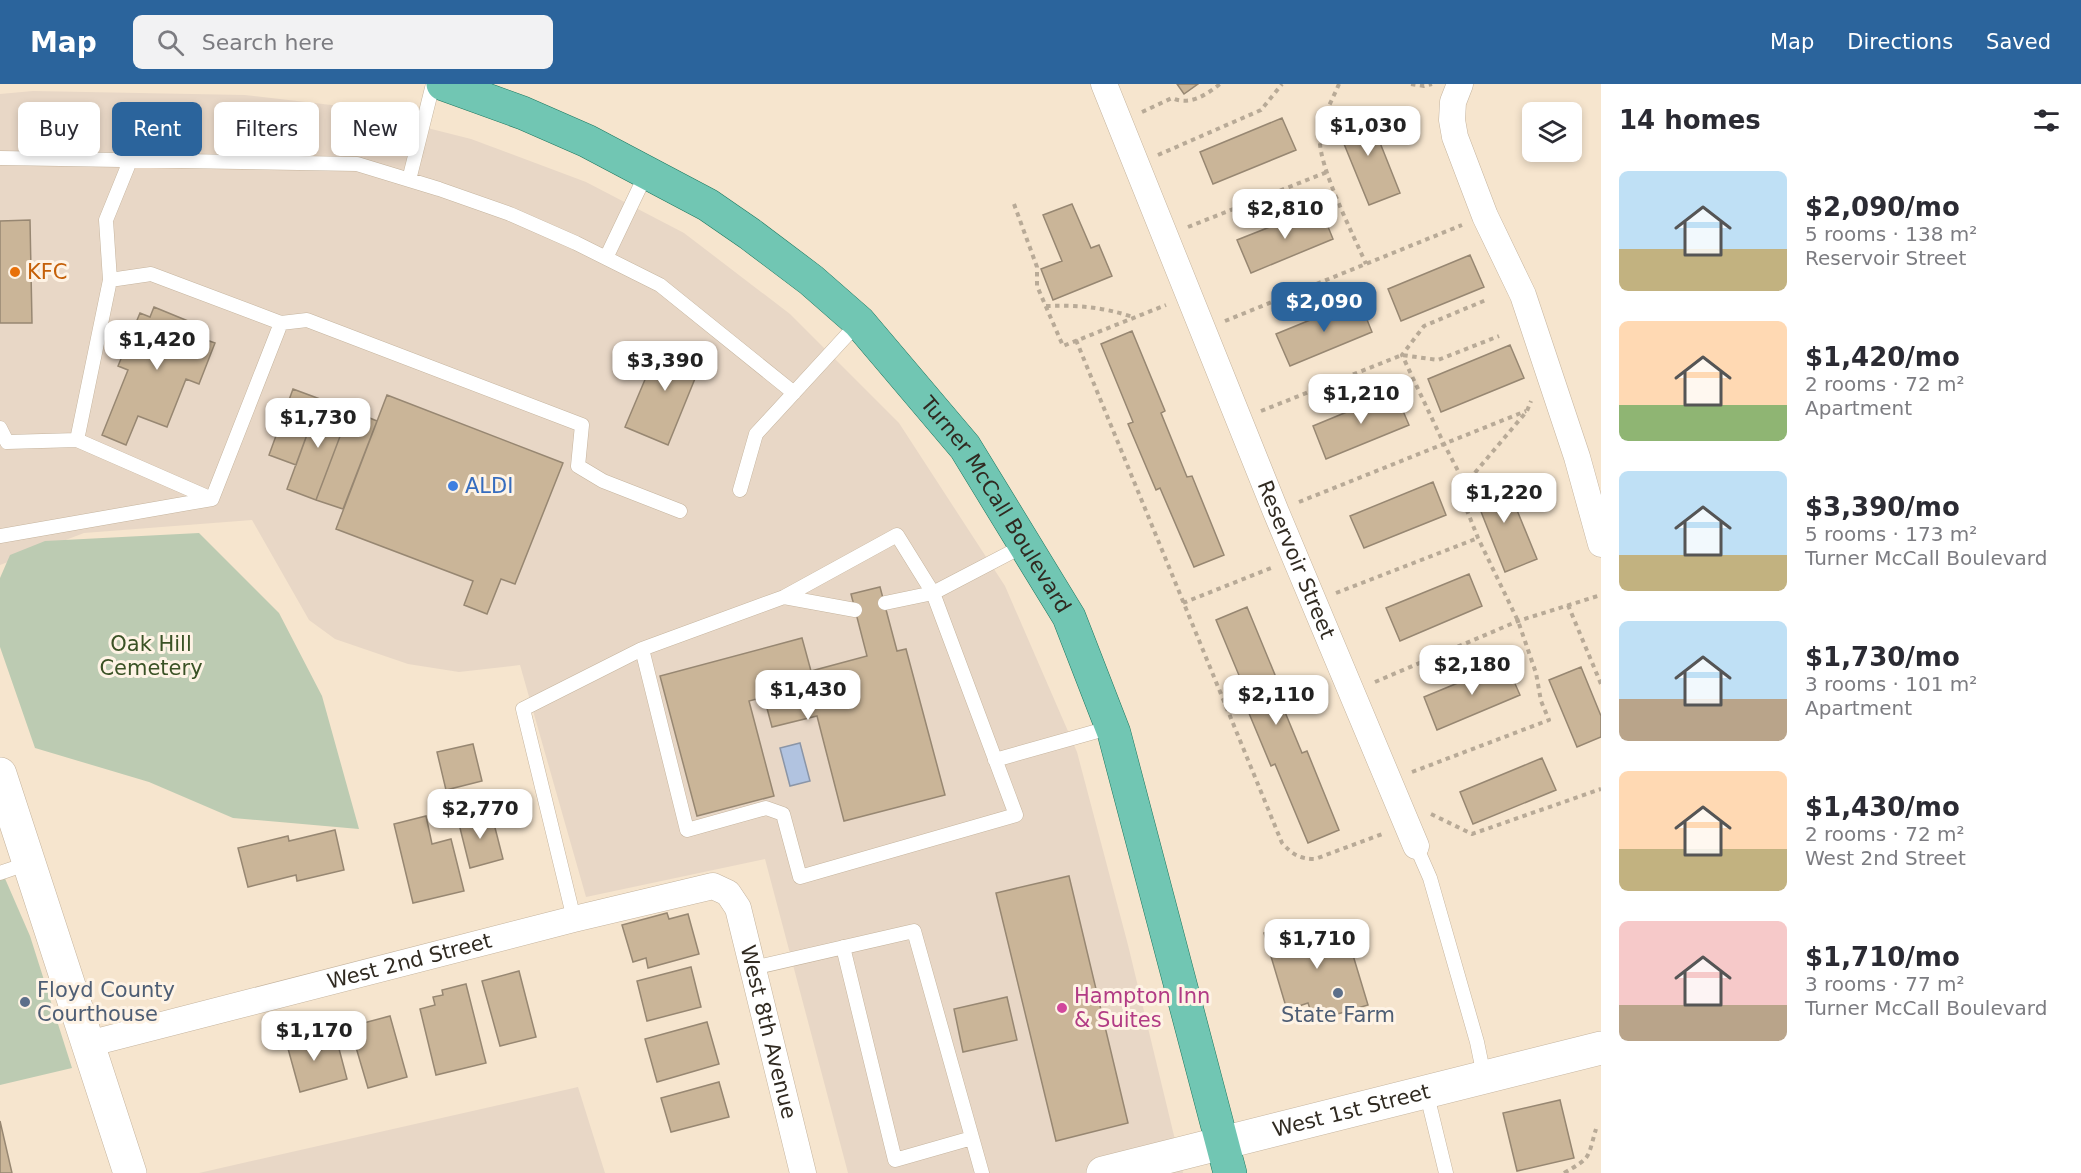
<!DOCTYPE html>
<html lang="en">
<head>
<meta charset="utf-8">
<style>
	:root { --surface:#fff; --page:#f2f2f3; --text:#2b2b33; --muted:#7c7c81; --accent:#2b649c }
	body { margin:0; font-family:"DejaVu Sans",sans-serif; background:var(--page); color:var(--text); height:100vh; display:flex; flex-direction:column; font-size:22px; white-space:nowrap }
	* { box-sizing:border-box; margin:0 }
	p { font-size:20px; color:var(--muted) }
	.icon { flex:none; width:33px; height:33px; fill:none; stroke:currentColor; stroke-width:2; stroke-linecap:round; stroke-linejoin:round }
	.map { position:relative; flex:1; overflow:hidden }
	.panel { display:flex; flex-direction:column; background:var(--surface); width:480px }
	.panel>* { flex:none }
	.banner { position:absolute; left:18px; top:18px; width:570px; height:54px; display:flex; gap:12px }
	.tools { position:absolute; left:1522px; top:18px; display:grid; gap:12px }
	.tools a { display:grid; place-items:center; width:60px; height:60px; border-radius:9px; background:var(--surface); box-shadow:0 3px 9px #0003; font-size:30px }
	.price { position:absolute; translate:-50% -51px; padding:0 14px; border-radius:12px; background:#fff; color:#222; font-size:20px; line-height:39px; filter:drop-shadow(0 2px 3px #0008) }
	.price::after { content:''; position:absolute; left:50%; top:36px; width:18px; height:14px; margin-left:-9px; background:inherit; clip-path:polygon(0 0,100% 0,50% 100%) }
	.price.selected { background:var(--accent); color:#fff }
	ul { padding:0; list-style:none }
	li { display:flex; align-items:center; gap:18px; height:150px; padding:0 18px }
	li span { display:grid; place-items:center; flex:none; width:168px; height:120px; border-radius:9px; color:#555 }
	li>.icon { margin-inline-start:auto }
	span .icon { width:72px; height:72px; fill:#fffc; stroke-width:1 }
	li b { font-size:26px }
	h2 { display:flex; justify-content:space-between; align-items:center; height:72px; padding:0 18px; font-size:26px }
	.chip { padding:0 21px; border-radius:9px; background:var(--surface); box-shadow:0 3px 9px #0003; font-size:21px; line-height:54px }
	.chip.selected { background:var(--accent); color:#fff }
	header { display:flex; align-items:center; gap:36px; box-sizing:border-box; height:84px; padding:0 30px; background:var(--accent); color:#fff }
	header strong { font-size:28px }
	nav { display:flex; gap:33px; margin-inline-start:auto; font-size:21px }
	.search { width:420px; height:54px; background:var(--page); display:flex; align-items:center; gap:15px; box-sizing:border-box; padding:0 21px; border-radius:9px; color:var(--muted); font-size:22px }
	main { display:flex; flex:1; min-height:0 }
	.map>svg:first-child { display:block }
</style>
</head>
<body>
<header>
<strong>Map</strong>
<div class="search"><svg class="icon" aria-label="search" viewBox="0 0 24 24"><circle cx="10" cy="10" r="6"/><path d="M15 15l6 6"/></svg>Search here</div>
<nav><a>Map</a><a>Directions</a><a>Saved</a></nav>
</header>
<main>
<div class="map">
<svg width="1601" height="1089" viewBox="0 0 1601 1089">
	<rect width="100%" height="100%" fill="#f6e5ce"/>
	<path fill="#e8d7c6" d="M33,7L245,11L340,22L471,55L586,98L684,149L790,230L899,339L1005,502L1077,668L1128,861L1183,1089H848L765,775L586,813L520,581L459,588L408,580L335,555L309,536L252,436L84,449L0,481V10Z
		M578,1003L605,1089H199Z"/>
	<path fill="#bccbb2" d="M199,449L279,529L322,612L359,745L233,734L149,698L35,664L0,563V494L10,471L45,457Z
		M0,783L30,852L72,984L0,1001Z"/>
	<path fill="#b1c3e0" stroke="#8a95a7" stroke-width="1.5" d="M800,659L810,697L790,702L780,664Z"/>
	<path fill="#cab598" stroke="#978772" stroke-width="1.5" d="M1177,0H1198L1184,10Z
		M1367,26L1400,109L1369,121L1335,38Z
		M1282,34L1296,66L1213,100L1200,68Z
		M1072,120L1091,164L1099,161L1112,192L1053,216L1041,185L1062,177L1043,131Z
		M1320,123L1333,155L1251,189L1237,156Z
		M30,136L32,239H0V137Z
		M1470,171L1484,203L1401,237L1388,205Z
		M1359,216L1372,248L1290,282L1276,250Z
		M154,223L205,244L201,254L215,259L199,300L186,295L167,343L138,332L126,361L102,351L128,286L118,282L140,229L150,233Z
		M1132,247L1165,327L1161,329L1187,393L1192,392L1224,471L1194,483L1160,404L1156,406L1128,340L1133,338L1101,260Z
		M660,260L676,266L678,260L705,270L668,361L625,343Z
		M1510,261L1524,294L1441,328L1428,295Z
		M293,305L320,315L296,381L269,371Z
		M1395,308L1409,341L1326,375L1313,342Z
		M387,311L563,379L515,500L501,495L487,530L464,521L473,497L336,445Z
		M320,315L350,326L316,416L287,405Z
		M350,326L377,337L343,425L316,416Z
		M1503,392L1537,475L1505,488L1472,405Z
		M1433,398L1446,431L1364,464L1350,432Z
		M1469,490L1482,522L1400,557L1386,524Z
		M880,503L897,567L906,565L945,711L844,737L817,632L772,643L764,613L749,617L774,712L697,732L660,592L802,554L811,587L867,572L851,510Z
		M1247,523L1280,603L1275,604L1302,669L1307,667L1339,746L1308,759L1275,680L1271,682L1243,615L1248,613L1216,536Z
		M1506,579L1520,611L1437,646L1424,613Z
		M1581,583L1601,632V653L1577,663L1549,596Z
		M473,660L482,697L446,706L437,668Z
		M1542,674L1556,706L1473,740L1460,708Z
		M491,728L503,775L470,784L458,736Z
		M426,732L432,760L451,755L464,807L413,819L394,740Z
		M335,746L344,786L297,797L296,791L248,803L238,764L288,752L289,757Z
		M1069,792L1128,1039L1056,1057L996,809Z
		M667,829L669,835L688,830L699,870L648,884L646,874L633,878L622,841Z
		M1343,838L1368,921L1314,937L1308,919L1287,926L1264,849L1290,841L1293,852Z
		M691,883L701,923L647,937L637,897Z
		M519,887L536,953L500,962L482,897Z
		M466,900L486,979L436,991L420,925L435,921L433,913L443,911L442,906Z
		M1007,913L1017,956L963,968L954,925Z
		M390,932L407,993L368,1004L355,960L361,958L356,941Z
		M707,938L719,980L657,998L645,955Z
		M307,944L313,968L338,961L347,995L300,1008L284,950Z
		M719,998L729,1033L671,1048L661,1014Z
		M1560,1016L1574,1074L1517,1087L1503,1029Z
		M0,1037L12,1089H0Z"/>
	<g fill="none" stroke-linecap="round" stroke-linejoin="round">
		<defs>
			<path id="service" d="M0,74L357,80L439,105L510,130L576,159L660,201L794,309
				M130,77L106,136L110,196L151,190L281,239L307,236L582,341L578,382L603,397L680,427
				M409,96L433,0
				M606,174L647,88
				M110,196L77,356L212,415
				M0,344L7,358L77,356
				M740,406L756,350L859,238
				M0,452L212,415L281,239
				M784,513L855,526
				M885,519L933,509L1025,461
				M995,676L1112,643
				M1416,762L1430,794L1477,958L1484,992
				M0,789L29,779
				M574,835L523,625L642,565L784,513L897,451L933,509L1016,731L800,793L783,730L766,724L687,746L642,565
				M843,863L895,1076L972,1054
				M753,884L914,847L982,1089
				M1426,1007L1446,1089"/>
			<g id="minor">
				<path id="s1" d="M1104,0L1276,428L1416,762"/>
				<path d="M1460,0L1453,18L1452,36L1455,53L1485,132L1523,211L1577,373L1601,460"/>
				<path id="s2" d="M88,960L574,835L713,802L728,809L738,824L803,1089"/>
			</g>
			<g id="tertiary">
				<path d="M0,690L130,1089"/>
				<path id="s3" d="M1103,1089L1601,964"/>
			</g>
			<g id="primary">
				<path id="s4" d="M443,0L523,29L587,57L708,121L750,150L811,196L859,238L965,363L1069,533L1114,649L1230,1089"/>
			</g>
		</defs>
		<use href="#service" stroke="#c5b49e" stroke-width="15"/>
		<use href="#minor" stroke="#c5b49e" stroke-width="27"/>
		<use href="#tertiary" stroke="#c5b49e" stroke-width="34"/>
		<use href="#primary" stroke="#1c775f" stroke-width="34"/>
		<path stroke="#b8aa97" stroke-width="4" stroke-dasharray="4.5 4.5" stroke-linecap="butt" d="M1339,0C1332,17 1321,34 1320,53C1317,80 1354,152 1366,180
			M1411,0L1424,2L1432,0
			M1142,28L1172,14C1190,22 1206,11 1220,0
			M1158,71L1261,26L1282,0
			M1014,120L1037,183V202L1063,262L1166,221
			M1188,143L1327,88
			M1046,222C1079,221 1102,223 1133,233
			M1225,237L1462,141
			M1076,256L1282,759C1292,770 1299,775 1315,775L1385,749
			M1261,327L1402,271L1438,276L1499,252
			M1466,402L1444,360L1402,271L1424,242L1486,216
			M1299,418L1526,327
			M1336,509L1478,454
			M1183,519L1271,484
			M1568,521L1601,600
			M1375,598L1518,537L1601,511
			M1412,688L1549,636L1541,617L1536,589L1518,537L1478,454L1464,419L1463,412L1466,402L1473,391L1527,327L1531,317
			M1431,730L1472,750L1601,705
			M1564,1089C1592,1073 1587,1075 1596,1045"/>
		<use href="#service" stroke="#fff" stroke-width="14"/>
		<use href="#minor" stroke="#fff" stroke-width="26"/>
		<use href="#tertiary" stroke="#fff" stroke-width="33"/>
		<use href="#primary" stroke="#71c6b3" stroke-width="33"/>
	</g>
	<circle fill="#e8710a" stroke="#fef3e5" stroke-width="2" cx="15" cy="188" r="6"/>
	<circle fill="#3f7fe0" stroke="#fef3e5" stroke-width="2" cx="453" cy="402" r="6"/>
	<g fill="#5c6f8a" stroke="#fef3e5" stroke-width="2">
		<circle cx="1338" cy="909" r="6"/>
		<circle cx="25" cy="918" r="6"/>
	</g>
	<circle fill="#d1479c" stroke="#fef3e5" stroke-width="2" cx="1062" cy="924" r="6"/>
	<g text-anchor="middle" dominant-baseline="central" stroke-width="6" stroke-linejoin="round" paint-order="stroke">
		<g font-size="21" fill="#c56008" stroke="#fef3e5" text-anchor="start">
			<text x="27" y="188">KFC</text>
		</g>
		<g font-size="21" fill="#366cbe" stroke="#fef3e5" text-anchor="start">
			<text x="465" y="402">ALDI</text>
		</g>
		<g font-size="21" fill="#302a21" stroke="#fef3e5">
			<text stroke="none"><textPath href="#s4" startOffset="712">Turner McCall Boulevard</textPath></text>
			<text stroke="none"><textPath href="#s1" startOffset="513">Reservoir Street</textPath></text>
			<text stroke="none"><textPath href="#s2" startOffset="332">West 2nd Street</textPath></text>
			<text stroke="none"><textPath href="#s2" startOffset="807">West 8th Avenue</textPath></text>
			<text stroke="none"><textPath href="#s3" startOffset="256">West 1st Street</textPath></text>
		</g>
		<g font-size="21" fill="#3a5225" stroke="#fef3e5">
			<text x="151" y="560">Oak Hill<tspan x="151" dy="24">Cemetery</tspan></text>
		</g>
		<g font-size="21" fill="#4e5e75" stroke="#fef3e5" text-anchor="start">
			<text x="37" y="906">Floyd County<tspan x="37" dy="24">Courthouse</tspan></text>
			<text x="1338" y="931" text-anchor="middle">State Farm</text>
		</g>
		<g font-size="21" fill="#b23c85" stroke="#fef3e5" text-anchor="start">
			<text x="1074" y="912">Hampton Inn<tspan x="1074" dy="24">&amp; Suites</tspan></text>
		</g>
	</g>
</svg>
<div class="tools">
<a><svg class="icon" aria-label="layers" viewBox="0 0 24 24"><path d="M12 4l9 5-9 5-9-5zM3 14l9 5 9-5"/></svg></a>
</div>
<b class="price" style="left:1368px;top:73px">$1,030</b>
<b class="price" style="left:1285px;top:156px">$2,810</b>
<b class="price selected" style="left:1324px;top:249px">$2,090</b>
<b class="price" style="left:157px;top:287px">$1,420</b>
<b class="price" style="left:665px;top:308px">$3,390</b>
<b class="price" style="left:1361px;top:341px">$1,210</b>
<b class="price" style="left:318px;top:365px">$1,730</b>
<b class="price" style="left:1504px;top:440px">$1,220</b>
<b class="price" style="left:1472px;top:612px">$2,180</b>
<b class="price" style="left:808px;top:637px">$1,430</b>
<b class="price" style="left:1276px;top:642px">$2,110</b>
<b class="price" style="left:480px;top:756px">$2,770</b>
<b class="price" style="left:1317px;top:886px">$1,710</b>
<b class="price" style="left:314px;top:978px">$1,170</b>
<div class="banner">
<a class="chip">Buy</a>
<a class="chip selected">Rent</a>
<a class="chip">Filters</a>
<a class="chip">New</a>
</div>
</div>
<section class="panel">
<h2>14 homes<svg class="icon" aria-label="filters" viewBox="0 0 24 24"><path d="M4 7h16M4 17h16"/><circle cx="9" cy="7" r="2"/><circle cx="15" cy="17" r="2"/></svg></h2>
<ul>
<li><span style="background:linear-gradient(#bfe0f5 65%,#c2b280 0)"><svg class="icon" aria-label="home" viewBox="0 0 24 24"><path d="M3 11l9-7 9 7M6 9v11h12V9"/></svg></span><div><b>$2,090/mo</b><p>5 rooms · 138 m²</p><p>Reservoir Street</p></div></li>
<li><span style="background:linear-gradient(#ffd9b3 70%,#8fb573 0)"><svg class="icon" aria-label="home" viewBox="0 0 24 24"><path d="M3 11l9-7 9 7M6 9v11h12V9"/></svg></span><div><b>$1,420/mo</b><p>2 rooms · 72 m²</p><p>Apartment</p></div></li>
<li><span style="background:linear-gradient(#bfe0f5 70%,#c2b280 0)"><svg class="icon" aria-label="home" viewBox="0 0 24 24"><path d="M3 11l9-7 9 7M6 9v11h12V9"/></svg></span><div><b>$3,390/mo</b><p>5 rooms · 173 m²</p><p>Turner McCall Boulevard</p></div></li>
<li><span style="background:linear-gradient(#bfe0f5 65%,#b9a48a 0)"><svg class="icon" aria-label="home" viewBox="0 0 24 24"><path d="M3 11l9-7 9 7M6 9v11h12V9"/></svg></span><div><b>$1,730/mo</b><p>3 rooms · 101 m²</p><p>Apartment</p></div></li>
<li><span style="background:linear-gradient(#ffd9b3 65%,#c2b280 0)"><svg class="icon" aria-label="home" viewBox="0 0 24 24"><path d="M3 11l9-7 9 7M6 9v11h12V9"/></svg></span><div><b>$1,430/mo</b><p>2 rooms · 72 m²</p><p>West 2nd Street</p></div></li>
<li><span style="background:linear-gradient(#f6c9c9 70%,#b9a48a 0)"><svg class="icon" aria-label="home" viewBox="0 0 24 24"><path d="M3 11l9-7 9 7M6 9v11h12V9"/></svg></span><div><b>$1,710/mo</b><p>3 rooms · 77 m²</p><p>Turner McCall Boulevard</p></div></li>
</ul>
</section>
</main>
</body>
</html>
